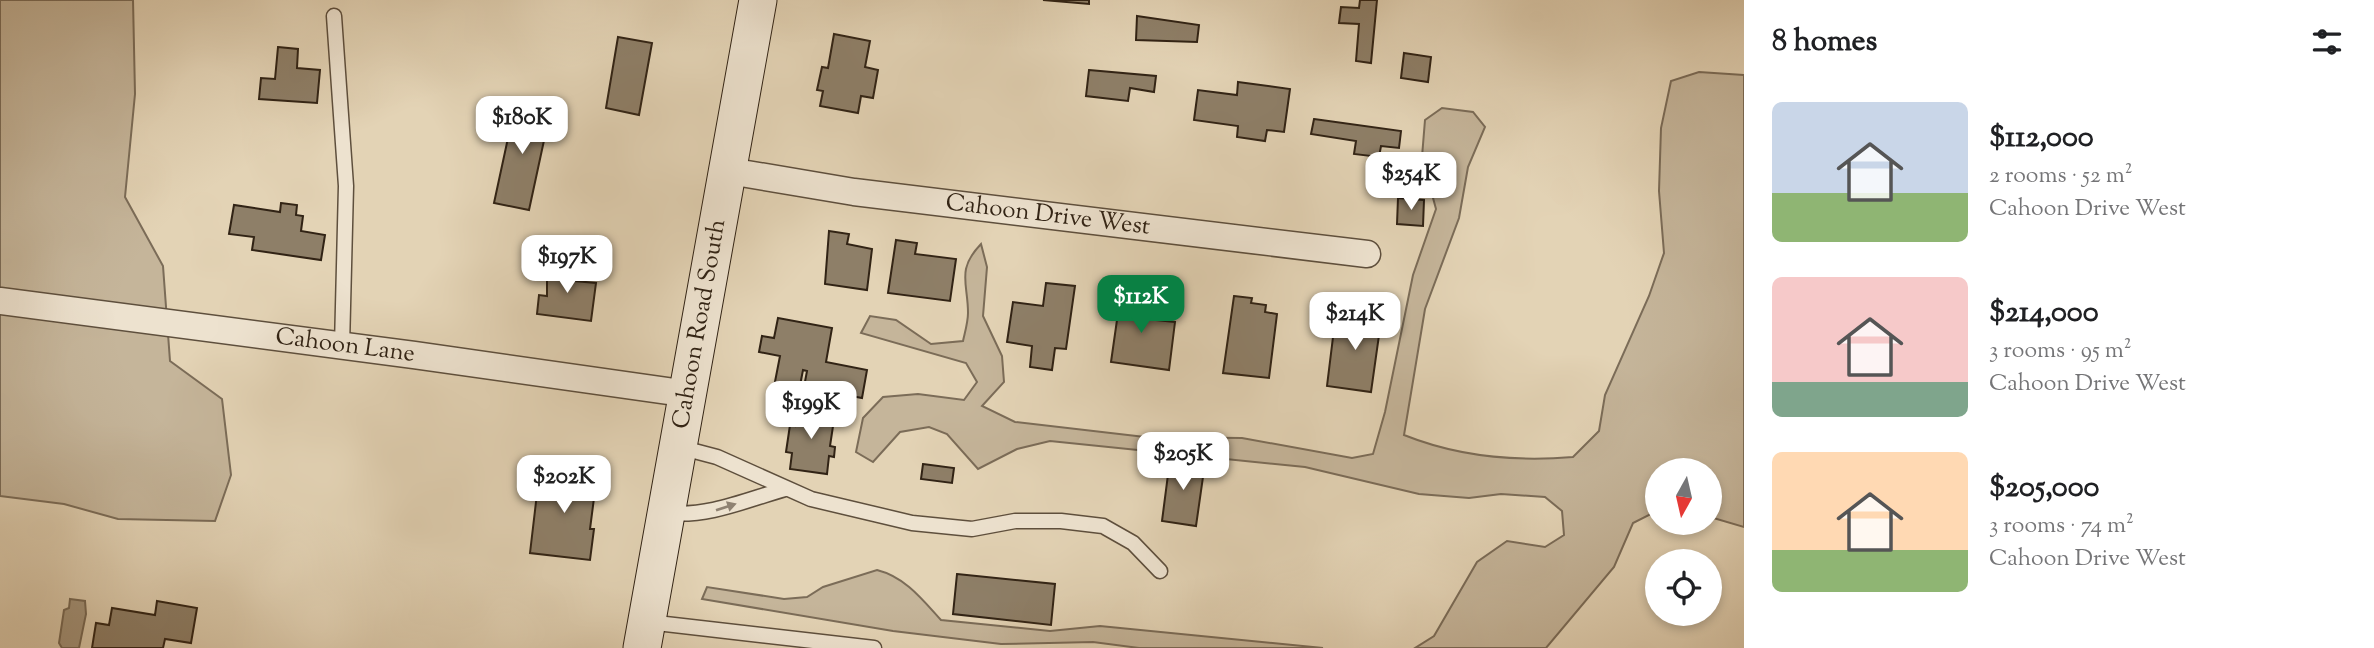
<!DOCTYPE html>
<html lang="en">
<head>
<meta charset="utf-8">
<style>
	:root { --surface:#fff; --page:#f2f2f2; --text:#202124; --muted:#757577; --accent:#0b8043 }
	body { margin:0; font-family:"Sorts Mill Goudy",serif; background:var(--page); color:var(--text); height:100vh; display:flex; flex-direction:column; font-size:26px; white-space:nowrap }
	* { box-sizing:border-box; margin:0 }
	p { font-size:23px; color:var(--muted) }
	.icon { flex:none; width:38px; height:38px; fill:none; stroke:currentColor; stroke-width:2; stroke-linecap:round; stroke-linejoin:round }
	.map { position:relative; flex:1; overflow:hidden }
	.side { display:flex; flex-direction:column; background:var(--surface); width:630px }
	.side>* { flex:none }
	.needle { width:46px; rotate:188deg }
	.controls { position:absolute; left:1645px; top:458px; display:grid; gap:14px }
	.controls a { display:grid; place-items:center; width:77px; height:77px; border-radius:50%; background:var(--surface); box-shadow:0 4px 10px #0003; font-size:35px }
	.price { position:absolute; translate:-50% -60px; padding:0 16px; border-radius:14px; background:#fff; color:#222; font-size:23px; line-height:46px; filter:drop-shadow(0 2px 4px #0008) }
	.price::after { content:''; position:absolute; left:50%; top:42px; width:21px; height:16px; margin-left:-10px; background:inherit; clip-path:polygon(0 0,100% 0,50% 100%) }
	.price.current { background:var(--accent); color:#fff }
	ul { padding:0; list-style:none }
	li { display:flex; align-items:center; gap:21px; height:175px; padding:0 28px }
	li span { display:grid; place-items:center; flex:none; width:196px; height:140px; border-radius:10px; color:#555 }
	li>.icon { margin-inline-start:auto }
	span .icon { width:84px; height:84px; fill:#fffc; stroke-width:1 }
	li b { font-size:30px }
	h2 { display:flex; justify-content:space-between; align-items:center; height:84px; padding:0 28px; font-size:30px }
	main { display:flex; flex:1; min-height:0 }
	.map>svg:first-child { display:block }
</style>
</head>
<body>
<main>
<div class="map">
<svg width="1744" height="648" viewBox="0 0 1744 648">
	<rect width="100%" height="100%" fill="#e3d3b5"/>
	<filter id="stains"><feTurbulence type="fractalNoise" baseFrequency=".00286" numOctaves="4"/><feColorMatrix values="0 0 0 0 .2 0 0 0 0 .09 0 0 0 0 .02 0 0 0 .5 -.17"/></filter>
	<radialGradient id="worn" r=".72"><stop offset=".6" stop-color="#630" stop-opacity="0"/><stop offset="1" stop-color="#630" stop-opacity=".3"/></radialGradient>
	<path fill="#c5b59a" stroke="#7b6c58" stroke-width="2" d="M0,0H133L135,94L125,197L163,266L170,361L222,399L231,475L215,521L118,519L64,504L0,496Z
		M1699,72L1744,75V527L1710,517V471H1657V511L1633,523L1614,567L1546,648H1415L1434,636L1477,562L1507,541L1545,547L1564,535L1562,511L1545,497L1501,494L1469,498L1419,494L1305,467L1050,441L1017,449L978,469L947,434L929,427L900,432L873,462L856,452L863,418L883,397L918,394L964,400L977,382L966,363L861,333L870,316L896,320L931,344L963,341C965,332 968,322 968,313C968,283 956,270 981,244L987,267L983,316L1002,356L1004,382L982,406L1015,422L1145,437L1242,438L1352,458L1373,454L1385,412L1413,275L1436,209L1422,157L1425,120L1442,108L1473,112L1485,127L1468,167L1459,218L1425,309L1404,435C1459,457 1514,462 1573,457L1599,431L1605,395L1649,296L1664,253L1659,191L1661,128L1671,81Z
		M877,570C905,577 922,599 941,620L1050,631L1100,626L1323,648H1139L1093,642L1001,644L893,631L702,599L707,587L784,599L807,597L823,587Z"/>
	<path fill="#a6977f" stroke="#776955" stroke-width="2" d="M70,599L85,601L86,614L79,648H62L59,643L64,610L69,608Z"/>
	<path fill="#8e7f68" stroke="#312315" stroke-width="2" d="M1043,0H1089V4Z
		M1360,0H1377L1371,63L1356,61L1359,24L1339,23L1341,7L1359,8Z
		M1137,16L1199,25L1197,42L1136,40Z
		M834,34L870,41L865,67L878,70L873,98L861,96L858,113L820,106L823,91L817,90L822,67L828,68Z
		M618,37L652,43L639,115L606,108Z
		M278,47L298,49L297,68L320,70L317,103L259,99L261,78L275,79Z
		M1404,53L1431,57L1428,82L1401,78Z
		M1089,70L1156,76L1154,92L1130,88L1128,101L1086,96Z
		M1238,82L1290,89L1284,132L1267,130L1265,141L1237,137L1238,126L1194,120L1198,90L1237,95Z
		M516,101L551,108L529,210L494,203Z
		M1314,119L1401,131L1399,148L1381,146L1379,157L1354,154L1356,141L1311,134Z
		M1398,198L1424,200L1423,226L1397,224Z
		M281,203L297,205L296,215L303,216L301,231L325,235L321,260L252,250L254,237L229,234L234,205L280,212Z
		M829,231L849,234L847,244L872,249L867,290L825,284Z
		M896,240L917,243L915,254L956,259L950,301L888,293Z
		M547,265L576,269L575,281L596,283L591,321L537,314L539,295L547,296Z
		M1046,283L1075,286L1066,349L1055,348L1052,370L1030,367L1032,346L1007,342L1013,302L1043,306Z
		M1121,292L1150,296L1147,319L1175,322L1169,370L1111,362Z
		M1234,296L1252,298L1251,303L1266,305L1265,312L1277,314L1269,378L1223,373Z
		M1363,312L1382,314L1371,392L1327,386L1335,321L1348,323L1349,315L1363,317Z
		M778,318L832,328L826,362L867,370L862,398L804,387L807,371L803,370L798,396L773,392L780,356L759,352L762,336L774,338Z
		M798,408L835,413L830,446L835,447L834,457L829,456L827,474L790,469L792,453L786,452L790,425L795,426Z
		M1170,459L1205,463L1196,526L1162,521Z
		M923,464L954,468L952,483L921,479Z
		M540,468L597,475L590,529H594L590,560L530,553Z
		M957,574L1055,584L1051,625L953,614Z
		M157,601L197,608L191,643L165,639L163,648H92L96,623L109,625L112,608L155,615Z"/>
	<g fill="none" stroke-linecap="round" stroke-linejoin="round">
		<defs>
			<path id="service" d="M334,16L346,186L342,346
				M679,447L717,457L811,499L912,523L972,529L1015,521H1061L1103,526L1133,543L1160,571
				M668,513C709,517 746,500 785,489
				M648,622L874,648"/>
			<g id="minor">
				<path id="s1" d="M729,171L854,192L1367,254"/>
				<path id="s2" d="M0,301L414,355L689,394"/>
			</g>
			<g id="secondary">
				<path id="s3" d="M642,648L758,0"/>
			</g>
		</defs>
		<use href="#service" stroke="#5e4f3d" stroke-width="17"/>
		<use href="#minor" stroke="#5e4f3d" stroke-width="29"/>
		<use href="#secondary" stroke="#312315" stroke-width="39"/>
		<use href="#service" stroke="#ede2cf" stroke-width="14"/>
		<use href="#minor" stroke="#ede2cf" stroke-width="26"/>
		<use href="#secondary" stroke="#ede2cf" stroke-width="37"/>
	</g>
	<defs><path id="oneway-solid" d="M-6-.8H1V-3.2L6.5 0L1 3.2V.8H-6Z" transform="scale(1.75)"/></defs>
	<use fill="#8f8272" href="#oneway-solid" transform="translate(726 507) rotate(-18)"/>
	<g text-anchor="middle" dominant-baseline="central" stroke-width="5" stroke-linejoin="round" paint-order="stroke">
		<g font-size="24" fill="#312315" stroke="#ede2cf">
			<text stroke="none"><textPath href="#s1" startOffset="322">Cahoon Drive West</textPath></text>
			<text stroke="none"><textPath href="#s3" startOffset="329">Cahoon Road South</textPath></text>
			<text stroke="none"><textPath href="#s2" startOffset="348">Cahoon Lane</textPath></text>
		</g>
	</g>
	<rect width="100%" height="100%" filter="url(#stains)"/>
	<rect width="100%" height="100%" fill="url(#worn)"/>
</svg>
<div class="controls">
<a><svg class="needle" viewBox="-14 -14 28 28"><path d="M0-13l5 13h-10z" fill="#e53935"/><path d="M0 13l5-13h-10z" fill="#757577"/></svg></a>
<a><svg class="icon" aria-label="locate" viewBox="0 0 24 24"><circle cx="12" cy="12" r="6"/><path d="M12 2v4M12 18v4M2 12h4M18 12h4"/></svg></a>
</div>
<b class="price" style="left:522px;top:156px">$180K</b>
<b class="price" style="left:1411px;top:212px">$254K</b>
<b class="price" style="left:567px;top:295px">$197K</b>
<b class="price current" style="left:1141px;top:335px">$112K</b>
<b class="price" style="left:1355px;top:352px">$214K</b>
<b class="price" style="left:811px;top:441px">$199K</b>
<b class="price" style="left:1183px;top:492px">$205K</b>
<b class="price" style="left:564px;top:515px">$202K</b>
</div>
<section class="side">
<h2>8 homes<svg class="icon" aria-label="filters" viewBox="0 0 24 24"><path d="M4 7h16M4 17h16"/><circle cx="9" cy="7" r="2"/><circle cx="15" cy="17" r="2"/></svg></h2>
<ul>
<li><span style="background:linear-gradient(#c9d6e8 65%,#8fb573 0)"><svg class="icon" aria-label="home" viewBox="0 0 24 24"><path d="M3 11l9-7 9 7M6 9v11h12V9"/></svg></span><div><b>$112,000</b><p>2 rooms · 52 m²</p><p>Cahoon Drive West</p></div></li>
<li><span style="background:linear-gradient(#f6c9c9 75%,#7fa58c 0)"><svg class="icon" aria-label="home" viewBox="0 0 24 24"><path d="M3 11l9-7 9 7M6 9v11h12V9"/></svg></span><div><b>$214,000</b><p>3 rooms · 95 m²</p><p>Cahoon Drive West</p></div></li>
<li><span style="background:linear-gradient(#ffd9b3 70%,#8fb573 0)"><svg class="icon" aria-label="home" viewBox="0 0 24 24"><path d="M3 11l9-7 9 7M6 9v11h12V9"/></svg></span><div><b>$205,000</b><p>3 rooms · 74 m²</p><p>Cahoon Drive West</p></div></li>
</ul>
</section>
</main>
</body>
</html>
